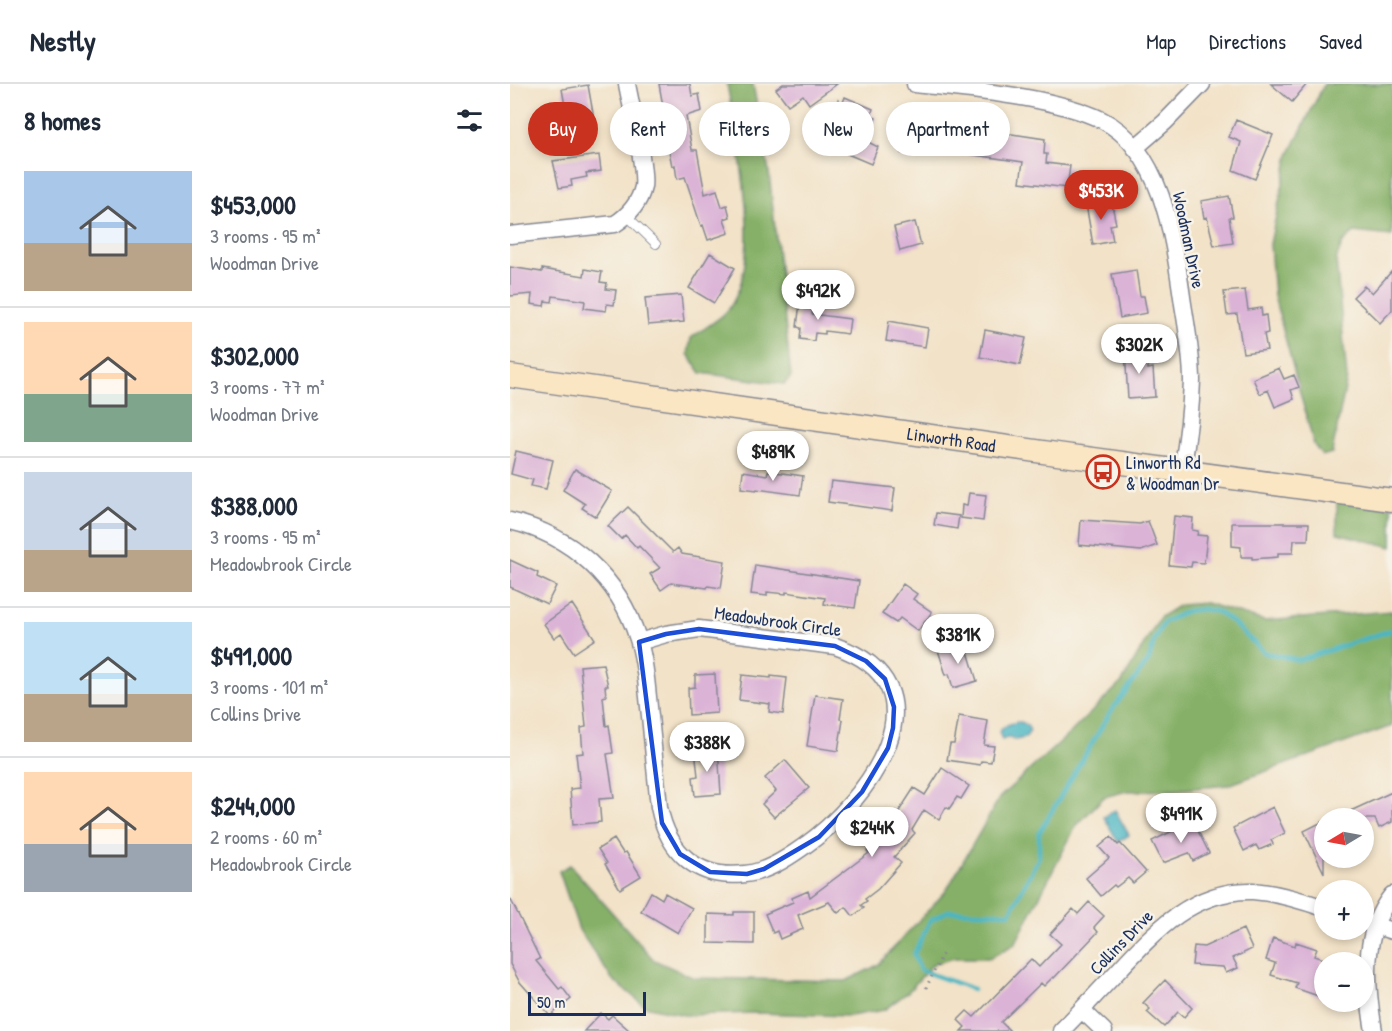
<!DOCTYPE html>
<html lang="en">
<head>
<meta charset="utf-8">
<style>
	:root { --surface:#fff; --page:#f2f2f3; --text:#1f2937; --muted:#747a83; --line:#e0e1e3; --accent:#c8321e }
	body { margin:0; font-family:"Patrick Hand",sans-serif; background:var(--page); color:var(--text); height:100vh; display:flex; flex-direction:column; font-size:22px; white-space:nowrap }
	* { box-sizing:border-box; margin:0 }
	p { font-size:20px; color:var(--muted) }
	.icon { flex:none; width:33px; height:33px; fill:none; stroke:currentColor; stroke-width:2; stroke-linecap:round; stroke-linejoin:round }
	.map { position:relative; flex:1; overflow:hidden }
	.panel { display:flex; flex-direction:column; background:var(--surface); width:510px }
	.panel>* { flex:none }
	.guide { position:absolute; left:18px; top:18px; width:570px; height:54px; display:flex; gap:12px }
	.needle { width:39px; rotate:260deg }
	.fabs { position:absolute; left:804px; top:724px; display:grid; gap:12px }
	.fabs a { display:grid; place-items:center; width:60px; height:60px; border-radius:50%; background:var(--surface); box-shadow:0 3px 9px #0003; font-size:30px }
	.scale { position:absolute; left:18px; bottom:15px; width:118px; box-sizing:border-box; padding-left:6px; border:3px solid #1b2f5e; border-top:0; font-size:16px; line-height:21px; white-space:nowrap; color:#1b2f5e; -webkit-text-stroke:4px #f7f3e8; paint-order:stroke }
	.price { position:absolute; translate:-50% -51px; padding:0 14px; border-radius:21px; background:#fff; color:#222; font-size:20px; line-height:39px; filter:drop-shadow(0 2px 3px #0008) }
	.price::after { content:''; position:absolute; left:50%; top:36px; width:18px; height:14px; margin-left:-9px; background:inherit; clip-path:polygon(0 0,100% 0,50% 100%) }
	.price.selected { background:var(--accent); color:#fff }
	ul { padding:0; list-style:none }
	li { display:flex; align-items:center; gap:18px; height:150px; padding:0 24px }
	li+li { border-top:2px solid var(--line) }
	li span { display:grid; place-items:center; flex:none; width:168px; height:120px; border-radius:0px; color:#555 }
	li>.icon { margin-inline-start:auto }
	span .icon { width:72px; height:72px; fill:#fffc; stroke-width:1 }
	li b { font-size:26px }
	h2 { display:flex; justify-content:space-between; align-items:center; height:72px; padding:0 24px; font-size:26px }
	.chip { padding:0 21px; border-radius:27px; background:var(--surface); box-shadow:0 3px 9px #0003; font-size:21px; line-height:54px }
	.chip.selected { background:var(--accent); color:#fff }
	header { display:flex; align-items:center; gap:36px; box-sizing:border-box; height:84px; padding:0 30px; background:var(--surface); border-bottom:2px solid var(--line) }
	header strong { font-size:28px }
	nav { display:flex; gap:33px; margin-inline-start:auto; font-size:21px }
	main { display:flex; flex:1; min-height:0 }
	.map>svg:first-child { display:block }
</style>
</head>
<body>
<header>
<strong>Nestly</strong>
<nav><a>Map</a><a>Directions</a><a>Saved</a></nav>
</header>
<main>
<section class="panel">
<h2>8 homes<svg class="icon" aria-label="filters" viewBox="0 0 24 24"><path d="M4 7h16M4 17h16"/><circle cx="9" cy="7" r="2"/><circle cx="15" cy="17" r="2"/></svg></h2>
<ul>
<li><span style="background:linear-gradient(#a9c7e8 60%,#b9a48a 0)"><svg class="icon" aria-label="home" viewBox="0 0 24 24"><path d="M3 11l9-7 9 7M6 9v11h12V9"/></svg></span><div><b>$453,000</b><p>3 rooms · 95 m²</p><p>Woodman Drive</p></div></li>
<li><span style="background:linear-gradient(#ffd9b3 60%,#7fa58c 0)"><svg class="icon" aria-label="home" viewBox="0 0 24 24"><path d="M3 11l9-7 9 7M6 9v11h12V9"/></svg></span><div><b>$302,000</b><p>3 rooms · 77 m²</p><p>Woodman Drive</p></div></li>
<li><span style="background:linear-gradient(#c9d6e8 65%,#b9a48a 0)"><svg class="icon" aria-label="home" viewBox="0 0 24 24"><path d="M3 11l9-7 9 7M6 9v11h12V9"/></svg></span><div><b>$388,000</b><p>3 rooms · 95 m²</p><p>Meadowbrook Circle</p></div></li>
<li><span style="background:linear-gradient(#bfe0f5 60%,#b9a48a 0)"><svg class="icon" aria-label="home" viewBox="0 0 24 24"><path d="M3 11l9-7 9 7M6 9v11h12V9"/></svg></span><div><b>$491,000</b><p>3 rooms · 101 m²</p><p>Collins Drive</p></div></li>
<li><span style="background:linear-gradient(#ffd9b3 60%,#9aa5b1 0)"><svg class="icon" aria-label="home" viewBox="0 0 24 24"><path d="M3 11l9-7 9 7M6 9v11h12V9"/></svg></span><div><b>$244,000</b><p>2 rooms · 60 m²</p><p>Meadowbrook Circle</p></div></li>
</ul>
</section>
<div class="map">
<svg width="882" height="947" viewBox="0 0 882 947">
	<rect width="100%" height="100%" fill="#f7f3e8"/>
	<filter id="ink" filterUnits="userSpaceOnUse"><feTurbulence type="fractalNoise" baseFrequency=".0167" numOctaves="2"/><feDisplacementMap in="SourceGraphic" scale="12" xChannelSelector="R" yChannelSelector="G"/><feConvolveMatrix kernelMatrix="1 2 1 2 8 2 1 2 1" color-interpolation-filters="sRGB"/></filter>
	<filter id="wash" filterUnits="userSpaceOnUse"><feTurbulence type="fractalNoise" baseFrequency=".008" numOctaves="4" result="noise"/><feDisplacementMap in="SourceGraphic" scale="24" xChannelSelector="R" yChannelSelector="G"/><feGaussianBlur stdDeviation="1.35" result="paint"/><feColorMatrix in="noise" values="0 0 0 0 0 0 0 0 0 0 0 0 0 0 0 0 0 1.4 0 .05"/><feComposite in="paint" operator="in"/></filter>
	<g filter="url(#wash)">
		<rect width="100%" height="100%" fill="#f2e2c7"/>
		<path fill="#86b067" stroke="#507062" stroke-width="1.5" d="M217,0H243L259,88L281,293L274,300L191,289L178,270L181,254C191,246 211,235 218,226C256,175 227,59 217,0Z
			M814,0H882V152L844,148L832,160L826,176L837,294L822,369L812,372L804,361L764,212L760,160L779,71Z
			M827,417L882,423V463L827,449Z
			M696,519L754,537L882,527V642L718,701L665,706L617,707L594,713L566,742L505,860L480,874H444L423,880L398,908L374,926L340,932L246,929L174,931L135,922L102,895L69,846L49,787L60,781L144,876L184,894L336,897L368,881L436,807L490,713L559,650L612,598L650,533L670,521Z"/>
		<path fill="#48b6c3" stroke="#327290" stroke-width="1.5" d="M511,638L517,641L520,647L515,654L505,656L499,653L492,656L489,648C495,640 502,638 511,638Z
			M605,726L619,751L608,758L594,733Z"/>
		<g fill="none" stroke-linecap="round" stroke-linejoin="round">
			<path stroke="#48b6c3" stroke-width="4.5" d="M463,905L410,886L404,870L420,837L438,827L500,829L529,773V749L600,629L639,576L644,557L654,538L677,527L693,525L708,528L722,538L755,569L789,576L882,546"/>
		</g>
		<g id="blocks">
			<path fill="#dbb3d7" d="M149,0H180L182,12L189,10L192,27L176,32L182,66H187L195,110L207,106L212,123L217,121L220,133L214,135L219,149L198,156L193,141L191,142L175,93L167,95L165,81L162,82L157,57L164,56L160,33L155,34Z
				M273,0H327L299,20L293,11L278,21L266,5Z
				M761,0H797L782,18Z
				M78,1L86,46L60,50L52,5Z
				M335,13L363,25L361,31L366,34L356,57L368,63L361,80L309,58L328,16L332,21Z
				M395,34L422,37L421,44L435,45L432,67L414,64L413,72L391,69Z
				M726,36L763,51L745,95L723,86L731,58L719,53Z
				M462,44L535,55L534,70H537L536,79L560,82L557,104L510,98L513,78L458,70Z
				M89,71L91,87L76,89L77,93L61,96L62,102L49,104L43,77Z
				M719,112L723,133H719L723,159L704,162L697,133L694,134L691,117Z
				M601,116L606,140L600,141L603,157L583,161L576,120Z
				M405,138L411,161L390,167L384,143Z
				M200,169L225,184L204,219L179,204Z
				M0,183L32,188V185L74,192L75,185L92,188L90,198L97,199L96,205L106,206L104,221L97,220L96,227L74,224L75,217L43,212L42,218L35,217L34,222L21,220L22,210L0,212Z
				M626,186L630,212H634L637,229L610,234L602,190Z
				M882,187V226L870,239L843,213L854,202L862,209Z
				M735,206L738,226L751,224L752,232L756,231L758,249L754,250L757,266L733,269L727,230L717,231L714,208Z
				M171,211L174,238L138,241L135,214Z
				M291,211L304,213L302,230L340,235L338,250L315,247V250L305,249L304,257L290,255L291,244L287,243Z
				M379,237L418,244L415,263L376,257Z
				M475,246L516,254L510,281L470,273Z
				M637,265L638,285L643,284L645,313L618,315L615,266Z
				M769,284L774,295L784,291L789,303L781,306L784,315L765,323L758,306L750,310L743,295Z
				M6,367L43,376L36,405L21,402L23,396L1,390Z
				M65,385L102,407L86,433L72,424L75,420L53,406Z
				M233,387L257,391L258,387L293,392L290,411L247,405V406L231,404Z
				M321,397L385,404L382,427L318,418Z
				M459,409L476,411L473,437L451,434L452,421L457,422Z
				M118,423L163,468L168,464L172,470L215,477L211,504L198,502L197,504L161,499L151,506L140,490L150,484L129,462L127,464L115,451L111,455L98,442Z
				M426,429L449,432L447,445L424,441Z
				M664,432L683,434L682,446L688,447L687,451L697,452L694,479L682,478L681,483L659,481Z
				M571,436L630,440L638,437L647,461L631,467L569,461Z
				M722,439H799L798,456H784L783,469H768V473L742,475V473H731V463L722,462Z
				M0,476L28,489L27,493L46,502L37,520L0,503Z
				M245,481L349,497L345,524L314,520L315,514L276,508V510L257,508V512L241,510Z
				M393,500L407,510L403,515L422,528L408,547L390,534L386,539L372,530Z
				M62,520L85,555L64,569L51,549L44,554L34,540Z
				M455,558L467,597L443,604L439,590L436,591L428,566Z
				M93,580L98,602H95L96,612L93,613L96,642L99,641L103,669L97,670L104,714L89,715L91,738L63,741L60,705L70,704L66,670L73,669L71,644L76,643L70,582Z
				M205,590L207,629L179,631L178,604L185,603V591Z
				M232,591L261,594V592L277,594L273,630L259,628L260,620L229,616Z
				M305,611L333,615L330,635L333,636L328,667L297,662Z
				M449,632L478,637L474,661L484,662L481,678L471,677L470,681L437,676L440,660H444Z
				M208,664L211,710L185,712L183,693L188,692L185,666Z
				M275,676L299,704L264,733L252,720L266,707L255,694Z
				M432,684L459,702L451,715L447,713L439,725L436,723L429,736L414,726L402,746L405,749L384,773L391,779L368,805L355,815L357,817L351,821L354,824L343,832L336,823L328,829L319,818L288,831L293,845L270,855L267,847L263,849L255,830L283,818L282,814L298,807L300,813L359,769L357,767L374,746L371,744L383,730L386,732L404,704L415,711Z
				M882,708V738L869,744L865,735H823Z
				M763,723L775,749L761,756L763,760L749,766L746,761L734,767L723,744Z
				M683,737L699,769L683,777L679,769L653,779L642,757Z
				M814,737V789L794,747Z
				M601,753L608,761L610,759L636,788L623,799L618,794L606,803L604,801L591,812L576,794L599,774L589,763Z
				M104,755L113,769L116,768L131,792L110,805L95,780L97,779L88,765Z
				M141,808L152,815L155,809L182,824L168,849L131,827Z
				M0,814L30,875L26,877L49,905L52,903L61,915L40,932L9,897L0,880Z
				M579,818L594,832L584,843L588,848L544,894L543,893L534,902L531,899L491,938L500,947H451L455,943L448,936L457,927L464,933L521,875L529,883L551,860L540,850L563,825L568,830Z
				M224,828H244V860L198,859V830L224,831Z
				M733,845L742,865L723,874L728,884L716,889L713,883L682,881L684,862L694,863Z
				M763,854L785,862L786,858L807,865L804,872L813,875L807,895L814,897L811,913L785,904L787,899L761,891L765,879L756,876Z
				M655,896L682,924L674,933L668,928L654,943L637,928L640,925L633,919Z
				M91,929L98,935L102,931L120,947H74Z"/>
		</g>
	</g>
	<g filter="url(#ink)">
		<use href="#blocks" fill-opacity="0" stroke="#868892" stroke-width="1.5"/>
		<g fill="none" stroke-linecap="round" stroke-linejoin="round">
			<defs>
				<path id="lane" d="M117,132L146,160"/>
				<path id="street" d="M405,0C460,6 542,12 592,36C654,67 664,159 673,220C677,245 682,272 682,297C681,328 677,358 672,387
					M625,64L655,38L692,0
					M0,151L105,140C119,131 129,120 133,103C136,84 121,22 117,0
					M0,437C61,451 109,494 128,555C136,579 137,607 140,632C143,662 146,692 149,723C158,768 187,796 235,790C256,788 276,775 293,763C358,718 443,602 325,562L189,545L156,550L129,558
					M854,838L882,847
					M572,926L594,947
					M551,947C571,927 589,907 608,887C645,847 684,805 743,807C768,809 791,816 814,824
					M864,947C856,901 851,850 882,811"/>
				<g id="secondary">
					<path id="s1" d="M0,292L547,370L882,416"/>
				</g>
			</defs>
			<use href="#lane" stroke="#868892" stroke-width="10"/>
			<use href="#street" stroke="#868892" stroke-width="19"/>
			<use href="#secondary" stroke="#868892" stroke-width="25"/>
			<path stroke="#868892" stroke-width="3" stroke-dasharray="1.5 4.5" stroke-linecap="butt" d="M416,904L434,867"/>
			<use href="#lane" stroke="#fff" stroke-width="8"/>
			<use href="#street" stroke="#fff" stroke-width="16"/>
			<use href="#secondary" stroke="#fbe6c4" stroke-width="22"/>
		</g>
	</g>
	<path fill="none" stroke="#1d4ed8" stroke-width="4.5" stroke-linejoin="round" d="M189,545L325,562L356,577L375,595L384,623L383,644L378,664L352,708L309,753L254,785L237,790L200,788L170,770L152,739L129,558L156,550Z"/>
	<defs>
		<symbol id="bus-ring" viewBox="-11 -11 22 22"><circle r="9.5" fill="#f7f3e8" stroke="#c8321e" stroke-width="1.5"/><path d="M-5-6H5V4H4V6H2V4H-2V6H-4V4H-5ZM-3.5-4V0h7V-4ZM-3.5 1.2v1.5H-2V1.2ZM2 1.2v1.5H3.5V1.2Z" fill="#c8321e"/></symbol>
	</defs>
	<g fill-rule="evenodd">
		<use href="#bus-ring" x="574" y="369" width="38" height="38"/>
	</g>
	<g text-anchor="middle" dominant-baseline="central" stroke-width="5" stroke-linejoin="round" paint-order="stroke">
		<g font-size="18" fill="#1b2f5e" stroke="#f7f3e8">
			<text transform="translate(679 156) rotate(78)">Woodman Drive</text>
			<text stroke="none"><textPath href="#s1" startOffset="446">Linworth Road</textPath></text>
			<text transform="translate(268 537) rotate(8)">Meadowbrook Circle</text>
			<text transform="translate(611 858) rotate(-46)">Collins Drive</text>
		</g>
		<g font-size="18" fill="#1b2f5e" stroke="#f7f3e8" text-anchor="start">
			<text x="616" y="378">Linworth Rd<tspan x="616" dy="21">&amp; Woodman Dr</tspan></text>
		</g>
	</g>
</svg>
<div class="fabs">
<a><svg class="needle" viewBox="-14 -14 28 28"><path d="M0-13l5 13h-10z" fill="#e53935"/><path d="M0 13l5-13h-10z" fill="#747a83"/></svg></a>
<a>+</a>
<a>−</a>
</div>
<div class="scale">50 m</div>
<b class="price selected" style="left:591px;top:137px">$453K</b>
<b class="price" style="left:308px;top:237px">$492K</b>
<b class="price" style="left:629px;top:291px">$302K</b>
<b class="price" style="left:263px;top:398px">$489K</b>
<b class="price" style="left:448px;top:581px">$381K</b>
<b class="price" style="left:197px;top:689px">$388K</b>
<b class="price" style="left:671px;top:760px">$491K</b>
<b class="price" style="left:362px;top:774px">$244K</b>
<div class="guide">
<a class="chip selected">Buy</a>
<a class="chip">Rent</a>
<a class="chip">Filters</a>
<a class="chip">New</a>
<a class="chip">Apartment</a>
</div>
</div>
</main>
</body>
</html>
